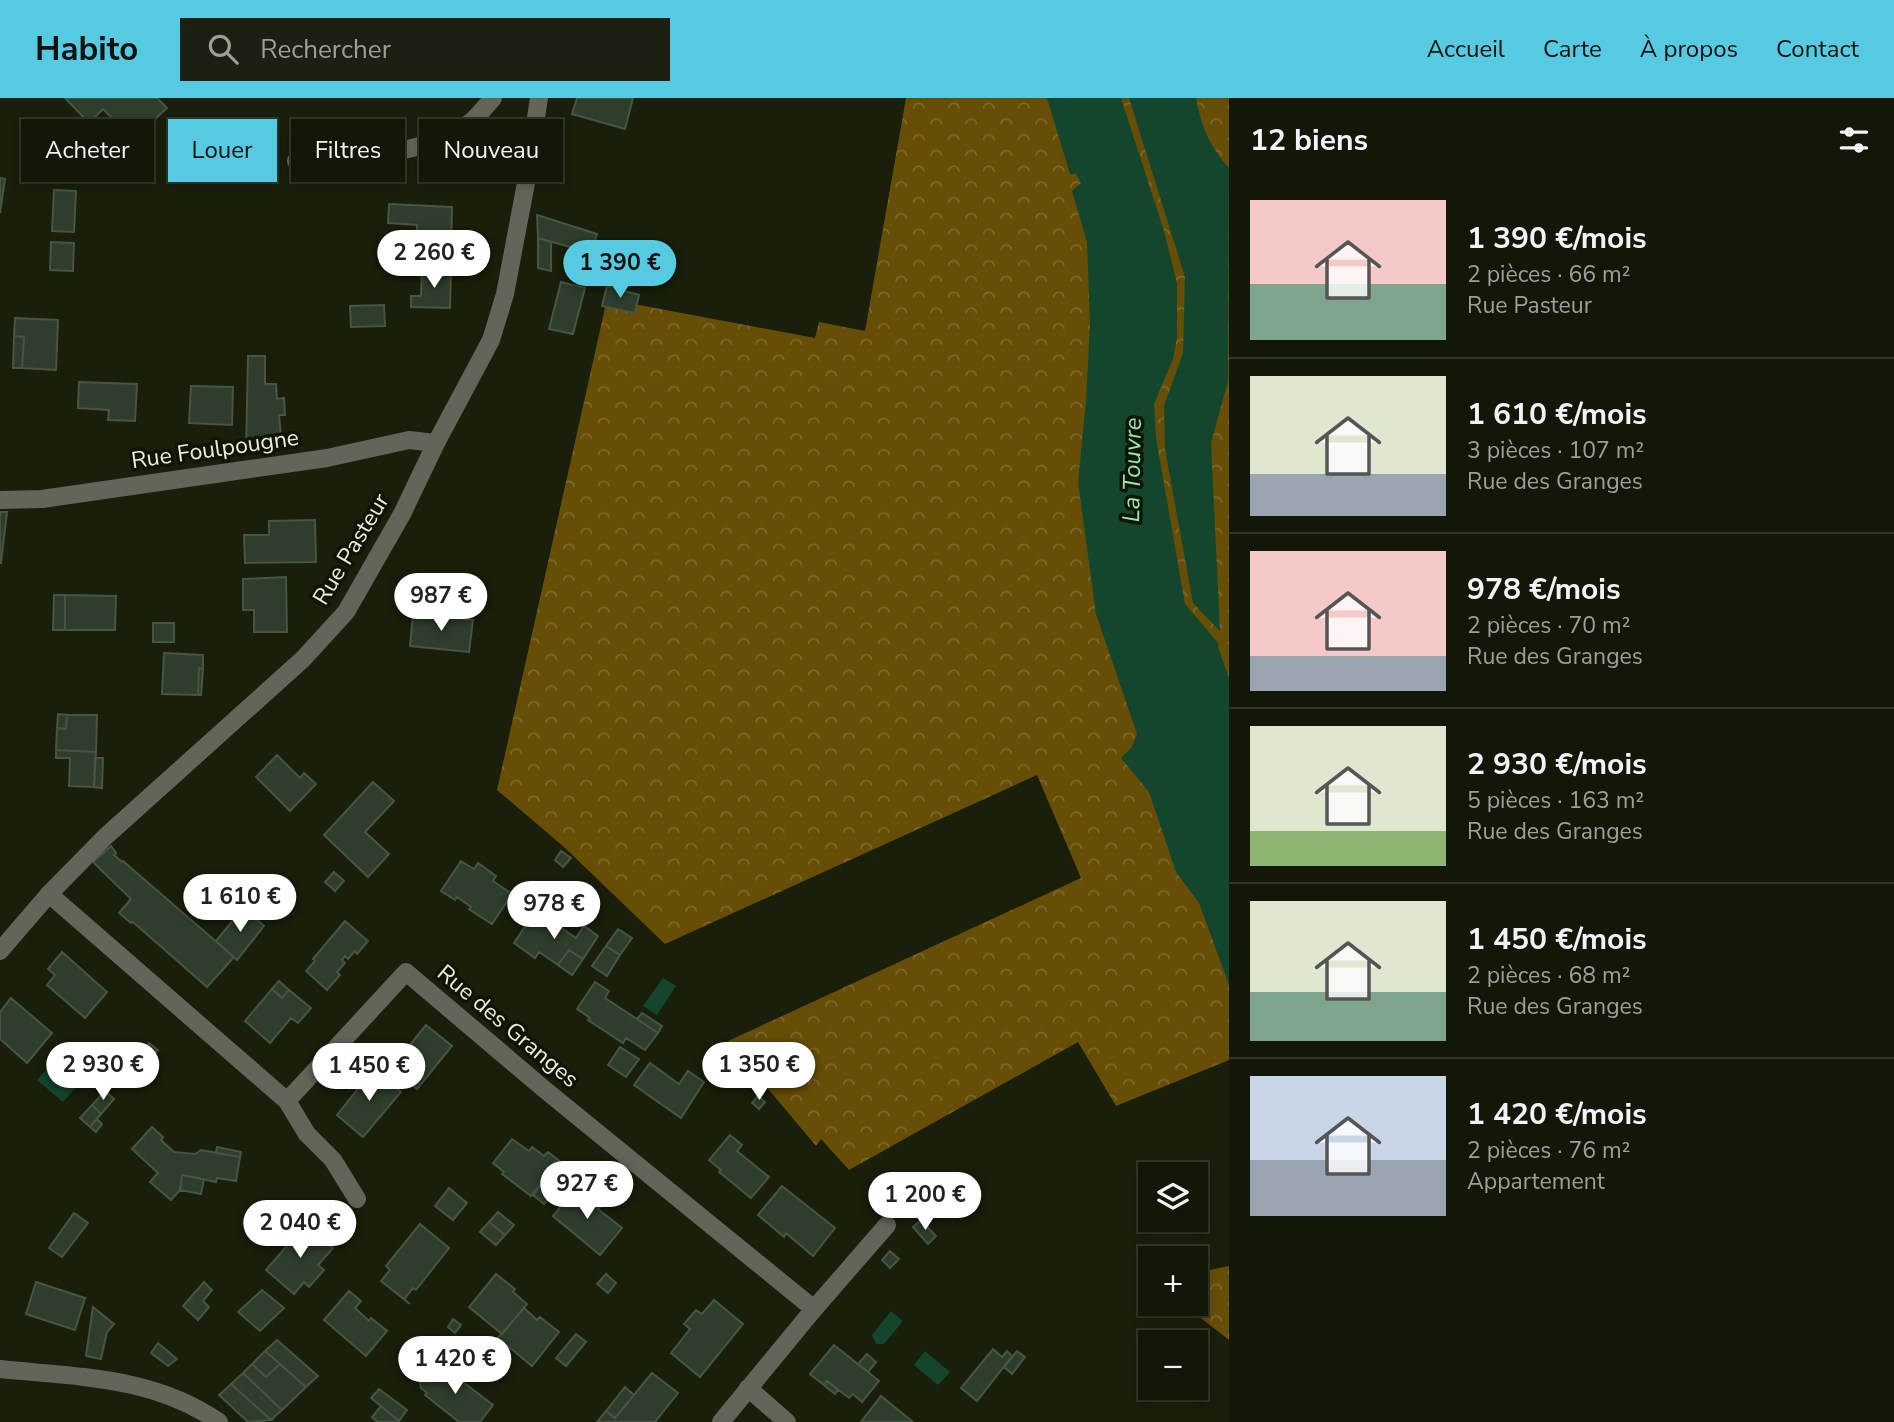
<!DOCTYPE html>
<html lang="fr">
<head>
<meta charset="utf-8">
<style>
	:root { --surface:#131708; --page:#1c2012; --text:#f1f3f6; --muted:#9d9f9c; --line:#323629; --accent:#55cae0 }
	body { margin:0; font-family:"Nunito Sans",sans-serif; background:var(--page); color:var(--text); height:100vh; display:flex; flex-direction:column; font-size:26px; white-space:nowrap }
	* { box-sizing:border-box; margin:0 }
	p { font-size:23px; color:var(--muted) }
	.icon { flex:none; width:38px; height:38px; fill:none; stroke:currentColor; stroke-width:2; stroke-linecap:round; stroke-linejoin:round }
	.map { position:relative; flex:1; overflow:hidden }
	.sheet { display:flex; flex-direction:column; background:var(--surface); width:665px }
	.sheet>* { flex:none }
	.guide { position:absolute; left:21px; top:21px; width:665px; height:63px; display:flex; gap:14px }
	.fabs { position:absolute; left:1138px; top:1064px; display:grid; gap:14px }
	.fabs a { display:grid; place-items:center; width:70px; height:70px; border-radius:0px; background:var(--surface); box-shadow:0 4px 10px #0003,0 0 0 2px var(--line); font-size:35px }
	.price { position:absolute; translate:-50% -60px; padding:0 16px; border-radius:24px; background:#fff; color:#222; font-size:23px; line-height:46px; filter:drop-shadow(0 2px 4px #0008) }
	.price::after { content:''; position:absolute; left:50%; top:42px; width:21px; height:16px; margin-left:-10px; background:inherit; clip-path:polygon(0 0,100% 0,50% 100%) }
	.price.current { background:var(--accent); color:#111 }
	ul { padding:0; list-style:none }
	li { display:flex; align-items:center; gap:21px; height:175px; padding:0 21px }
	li+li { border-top:2px solid var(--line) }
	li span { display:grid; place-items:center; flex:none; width:196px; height:140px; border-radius:0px; color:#555 }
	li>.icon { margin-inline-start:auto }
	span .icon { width:84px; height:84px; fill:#fffc; stroke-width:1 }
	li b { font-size:30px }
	h2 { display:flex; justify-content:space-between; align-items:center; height:84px; padding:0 21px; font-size:30px }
	.pill { padding:0 24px; border-radius:0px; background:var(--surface); box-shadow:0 4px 10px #0003,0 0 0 2px var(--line); font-size:24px; line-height:63px }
	.pill.current { background:var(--accent); color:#111 }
	header { display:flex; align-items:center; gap:42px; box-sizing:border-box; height:98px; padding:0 35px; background:var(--accent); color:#111 }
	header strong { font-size:33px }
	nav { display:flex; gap:38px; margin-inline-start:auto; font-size:24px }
	.search { width:490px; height:63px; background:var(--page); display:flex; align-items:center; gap:18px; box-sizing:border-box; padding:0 24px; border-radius:0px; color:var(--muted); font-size:26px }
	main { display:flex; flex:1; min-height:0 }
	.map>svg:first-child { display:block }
</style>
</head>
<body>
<header>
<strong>Habito</strong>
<div class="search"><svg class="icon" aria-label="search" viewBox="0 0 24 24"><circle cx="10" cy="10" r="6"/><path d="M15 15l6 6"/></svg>Rechercher</div>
<nav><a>Accueil</a><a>Carte</a><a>À propos</a><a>Contact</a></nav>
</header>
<main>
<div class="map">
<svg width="1229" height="1324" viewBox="0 0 1229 1324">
	<defs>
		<pattern id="forest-crowns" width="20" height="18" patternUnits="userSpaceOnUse" patternTransform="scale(1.75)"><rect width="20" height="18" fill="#674e07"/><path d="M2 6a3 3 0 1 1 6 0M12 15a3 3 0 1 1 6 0" fill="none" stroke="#7d682b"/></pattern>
	</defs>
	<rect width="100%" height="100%" fill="#191f0a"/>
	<path fill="url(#forest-crowns)" d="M906,0H1229V962L1116,1008L1078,944L849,1072L821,1041L816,1048L728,943L1081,780L1037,677L665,846L564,749L497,692L607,201L815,240L819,224L865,233Z
		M1229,1168V1242L1183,1206H1195V1175Z"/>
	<path fill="#14462d" d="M1047,0H1121L1164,133L1177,185V240L1173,261L1154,306L1156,340L1185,506L1219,546L1218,549L1229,580V887L1199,805L1176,774L1149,694L1121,660L1131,650L1137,636L1096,516L1078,384L1086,304L1090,225L1087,144L1072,93L1081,85L1076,76H1070Z
		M1129,0H1196C1201,28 1210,49 1229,70L1228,283L1211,345L1220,533L1193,505L1165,351L1164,308L1183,255L1185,179Z
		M663,880L676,888L657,917L643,908Z
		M50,968L76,990L63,1004L37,982Z
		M891,1213L903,1223L884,1246H876L872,1237Z
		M925,1253L950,1274L938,1287L914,1267Z"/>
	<path fill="#2f3e2c" stroke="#465642" stroke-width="2" d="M65,0H157L167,10L133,41L103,11L89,25Z
		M577,0H633L625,31L572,16Z
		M0,80L5,81L0,115Z
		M54,92L76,93L74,134L52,133Z
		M389,106L452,109L451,155L416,154L417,127L388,125Z
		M537,117L597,136L591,155L538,140Z
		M538,140L551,144V173L538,170Z
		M51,144L74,145L73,173L50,172Z
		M422,171L451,172L450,210L411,209V198H421Z
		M561,184L585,190L573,236L549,231Z
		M607,188L639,197L635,215L602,208Z
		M384,207L385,228L351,229L350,208Z
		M15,220L58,222L56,272L22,270L24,239L14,238Z
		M14,238L24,239L22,270H13Z
		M248,258H265V286H276L277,301L284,300L285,317H279L282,349L246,354Z
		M79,284L137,286L135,323L108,322L109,312L78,310Z
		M191,288L233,289L232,327L189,325Z
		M0,414H7L1,465H0Z
		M315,422L316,464L245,465L244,437H269V423Z
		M286,479L287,534H254V512H243V481Z
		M54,497H65V532H53Z
		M65,497L116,498L115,532H65Z
		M413,516L473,522L469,554L410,548Z
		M153,525H174V544H153Z
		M164,555L203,557V571L199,570L198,597L162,596Z
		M199,570L203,571L201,597H198Z
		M58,616L67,617L66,631L57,630Z
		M67,617H97L96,654L56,652L57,630L66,631Z
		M56,652L96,654L94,689L69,688L70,660H56Z
		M277,657L300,680L304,675L316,686L290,713L256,679Z
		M95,660H103L102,690L94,689Z
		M373,684L394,703L365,734L389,756L368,779L324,737Z
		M111,748L116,755L114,757L122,764L123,763L234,859L207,889L133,824L131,825L119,815L131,801L93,764Z
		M561,753L571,760L563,769L555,762Z
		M461,763L474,771L478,765L496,778L493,783L512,796L492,826L469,811L471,809L457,799L455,802L441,793Z
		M334,774L344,783L335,793L325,784Z
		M243,810L264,828L237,862L216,843Z
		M531,819L547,829L551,823L576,840L584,828L598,838L583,861L569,852L558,867L539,854L535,860L514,845Z
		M345,823L368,843L357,856L355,853L348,861L345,858L342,862L345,865L337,874L340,877L327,892L306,873L315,863L313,861Z
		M618,831L632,840L620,857L606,848Z
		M606,848L620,857L607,878L592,868Z
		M569,852L583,861L572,877L558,867Z
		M62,854L107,894L85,920L47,887L55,877L48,871Z
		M279,883L289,892L282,900L272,891Z
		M595,884L609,893L605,900L658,935L645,952L626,940L623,945L588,922L590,920L577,911Z
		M272,891L282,900L289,892L311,910L298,925L291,920L270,945L245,923Z
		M11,900L52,935L27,965L0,941V914Z
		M642,915L662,928L658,935L637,921Z
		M426,927L452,948L417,991L393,971L403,959L401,958Z
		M149,945L158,952L147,964L139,957Z
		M620,949L639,961L626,979L608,967Z
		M735,950L748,967L738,976L724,959Z
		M650,965L679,986L688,973L704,984L681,1020L634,987Z
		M373,972L401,994L363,1039L337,1017Z
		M105,993L114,1001L101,1016L92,1007Z
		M758,998L765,1004L759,1011L752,1005Z
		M92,1007L101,1016L90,1029L80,1020Z
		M97,1021L102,1026L96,1034L90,1029Z
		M152,1029L163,1039L161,1042L174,1054L195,1056L201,1052L240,1059L236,1083L217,1080L216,1084L182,1077L180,1092L171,1102L150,1084L158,1075L132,1051Z
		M730,1037L742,1047L737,1053L769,1079L751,1100L719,1074L721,1072L709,1062Z
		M512,1041L529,1053L532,1049L544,1058L548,1054L571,1072L558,1089L546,1079L531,1098L502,1076L504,1074L493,1065Z
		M217,1049L241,1054L240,1059L216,1055Z
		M182,1077L204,1081L201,1096L180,1092Z
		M544,1082L556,1091L544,1106L533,1097Z
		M578,1087L601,1108L598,1111L622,1130L600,1157L553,1118Z
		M782,1088L835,1130L813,1158L786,1135L784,1139L758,1117Z
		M449,1090L467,1105L453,1122L435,1108Z
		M498,1114L514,1127L505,1137L489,1124Z
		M74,1115L88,1125L62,1159L49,1150Z
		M921,1122L936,1138L928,1146L913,1129Z
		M489,1124L505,1137L496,1147L480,1134Z
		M420,1126L449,1150L416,1192L413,1190L404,1201L410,1206L381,1183L390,1172L386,1168Z
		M305,1127L333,1150L318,1167L324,1172L309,1189L304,1184L294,1196L266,1172Z
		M890,1153L899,1161L890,1170L882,1162Z
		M496,1176L515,1191L513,1194L527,1206L502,1236L469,1209Z
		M606,1176L616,1185L608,1195L597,1186Z
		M36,1184L85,1200L75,1232L26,1216Z
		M204,1184L212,1192L203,1203L209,1209L198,1222L183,1208Z
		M262,1192L284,1210L260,1233L238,1214Z
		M349,1193L361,1203L355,1210L369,1223L371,1220L387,1233L366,1258L324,1222Z
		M714,1202L743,1226L700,1279L671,1255L690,1231L684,1226L696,1212L702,1216Z
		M93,1209L114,1226L107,1234L101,1261L86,1258Z
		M524,1210L537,1222L540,1219L559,1234L532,1268L498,1240Z
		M453,1221L461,1227L455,1235L448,1229Z
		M576,1236L586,1244L566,1268L556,1260Z
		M277,1242L318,1278L306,1289L265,1253Z
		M158,1245L177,1261L168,1268L151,1255Z
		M834,1247L879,1283L862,1304L853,1296L849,1300L827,1283L824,1287L810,1276Z
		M993,1251L1002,1259L1007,1253L1012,1258L977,1303L961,1290Z
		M265,1253L280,1266L266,1279L252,1266Z
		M1017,1253L1025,1259L1012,1276L1004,1269Z
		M867,1256L876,1264L868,1274L858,1266Z
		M252,1266L266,1279L280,1266L306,1289L282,1312L243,1275Z
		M435,1268L444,1273L446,1271L493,1307L480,1324H459L425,1297L427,1295L421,1290L420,1284Z
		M243,1275L282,1312L271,1322L231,1286Z
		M652,1275L678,1295L655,1324H597L606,1313L615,1320Z
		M827,1283L838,1292L835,1296L824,1287Z
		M231,1286L271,1322L248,1324L219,1297Z
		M625,1289L634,1297L615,1320L606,1313Z
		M379,1291L407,1312L399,1323L371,1300Z
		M881,1298L913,1324H861Z
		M381,1308L399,1323L398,1324H378L372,1319Z"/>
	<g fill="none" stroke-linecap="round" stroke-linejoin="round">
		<path stroke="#646459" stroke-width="18" d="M296,63C352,57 424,60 471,24C479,17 486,8 493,0
			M0,402L42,401L327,360L409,342L436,345
			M49,796L287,1003L307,1036L333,1062L357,1101
			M287,1003L406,874L544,991L814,1211L721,1324
			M814,1211L887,1127
			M0,1271C76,1279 153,1278 219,1324
			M748,1290L787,1324"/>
		<path stroke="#646459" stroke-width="18" d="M0,853L49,796L105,739L303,561L346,514L402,416L436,345L491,242L505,196L526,85L539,0"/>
	</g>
	<g text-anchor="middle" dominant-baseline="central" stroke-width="7" stroke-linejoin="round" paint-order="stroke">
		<g font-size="23" fill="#e9eee0" stroke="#101503">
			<text transform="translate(215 351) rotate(-8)">Rue Foulpougne</text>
			<text transform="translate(351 451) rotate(-59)">Rue Pasteur</text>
			<text transform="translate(508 928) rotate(40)">Rue des Granges</text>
		</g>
		<g font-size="24" font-style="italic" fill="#8eebb6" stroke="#101503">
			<text transform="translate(1132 372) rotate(-89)">La Touvre</text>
		</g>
	</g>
</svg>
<div class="fabs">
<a><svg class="icon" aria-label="layers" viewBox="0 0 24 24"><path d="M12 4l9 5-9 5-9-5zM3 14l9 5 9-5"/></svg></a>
<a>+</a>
<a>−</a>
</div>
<b class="price" style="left:434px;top:192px">2 260 €</b>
<b class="price current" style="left:620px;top:202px">1 390 €</b>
<b class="price" style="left:441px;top:535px">987 €</b>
<b class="price" style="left:240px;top:836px">1 610 €</b>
<b class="price" style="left:554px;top:843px">978 €</b>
<b class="price" style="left:103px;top:1004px">2 930 €</b>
<b class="price" style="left:759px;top:1004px">1 350 €</b>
<b class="price" style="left:369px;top:1005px">1 450 €</b>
<b class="price" style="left:587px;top:1123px">927 €</b>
<b class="price" style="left:925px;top:1134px">1 200 €</b>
<b class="price" style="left:300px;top:1162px">2 040 €</b>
<b class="price" style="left:455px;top:1298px">1 420 €</b>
<div class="guide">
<a class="pill">Acheter</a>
<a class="pill current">Louer</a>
<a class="pill">Filtres</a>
<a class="pill">Nouveau</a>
</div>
</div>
<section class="sheet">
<h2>12 biens<svg class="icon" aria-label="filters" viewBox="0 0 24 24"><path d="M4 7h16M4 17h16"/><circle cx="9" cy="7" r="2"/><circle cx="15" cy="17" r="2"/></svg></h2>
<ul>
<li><span style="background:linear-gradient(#f6c9c9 60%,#7fa58c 0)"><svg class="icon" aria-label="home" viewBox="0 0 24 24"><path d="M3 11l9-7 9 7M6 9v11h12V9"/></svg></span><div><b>1 390 €/mois</b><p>2 pièces · 66 m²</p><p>Rue Pasteur</p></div></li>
<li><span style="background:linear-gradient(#dfe7d0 70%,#9aa5b1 0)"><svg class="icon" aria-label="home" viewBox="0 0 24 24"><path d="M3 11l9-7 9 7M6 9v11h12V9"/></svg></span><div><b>1 610 €/mois</b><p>3 pièces · 107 m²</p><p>Rue des Granges</p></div></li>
<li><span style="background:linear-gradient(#f6c9c9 75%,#9aa5b1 0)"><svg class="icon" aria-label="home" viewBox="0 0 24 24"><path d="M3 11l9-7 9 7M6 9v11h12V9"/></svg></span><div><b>978 €/mois</b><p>2 pièces · 70 m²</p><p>Rue des Granges</p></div></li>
<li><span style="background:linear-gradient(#dfe7d0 75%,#8fb573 0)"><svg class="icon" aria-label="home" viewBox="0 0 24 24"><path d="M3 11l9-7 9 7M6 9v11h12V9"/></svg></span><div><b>2 930 €/mois</b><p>5 pièces · 163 m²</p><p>Rue des Granges</p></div></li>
<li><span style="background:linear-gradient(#dfe7d0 65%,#7fa58c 0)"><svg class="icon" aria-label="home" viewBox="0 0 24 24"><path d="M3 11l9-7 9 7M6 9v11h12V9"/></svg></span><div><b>1 450 €/mois</b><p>2 pièces · 68 m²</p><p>Rue des Granges</p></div></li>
<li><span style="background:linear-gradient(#c9d6e8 60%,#9aa5b1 0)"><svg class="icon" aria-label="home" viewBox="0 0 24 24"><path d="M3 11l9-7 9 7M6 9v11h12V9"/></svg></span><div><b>1 420 €/mois</b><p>2 pièces · 76 m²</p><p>Appartement</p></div></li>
</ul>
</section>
</main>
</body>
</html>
